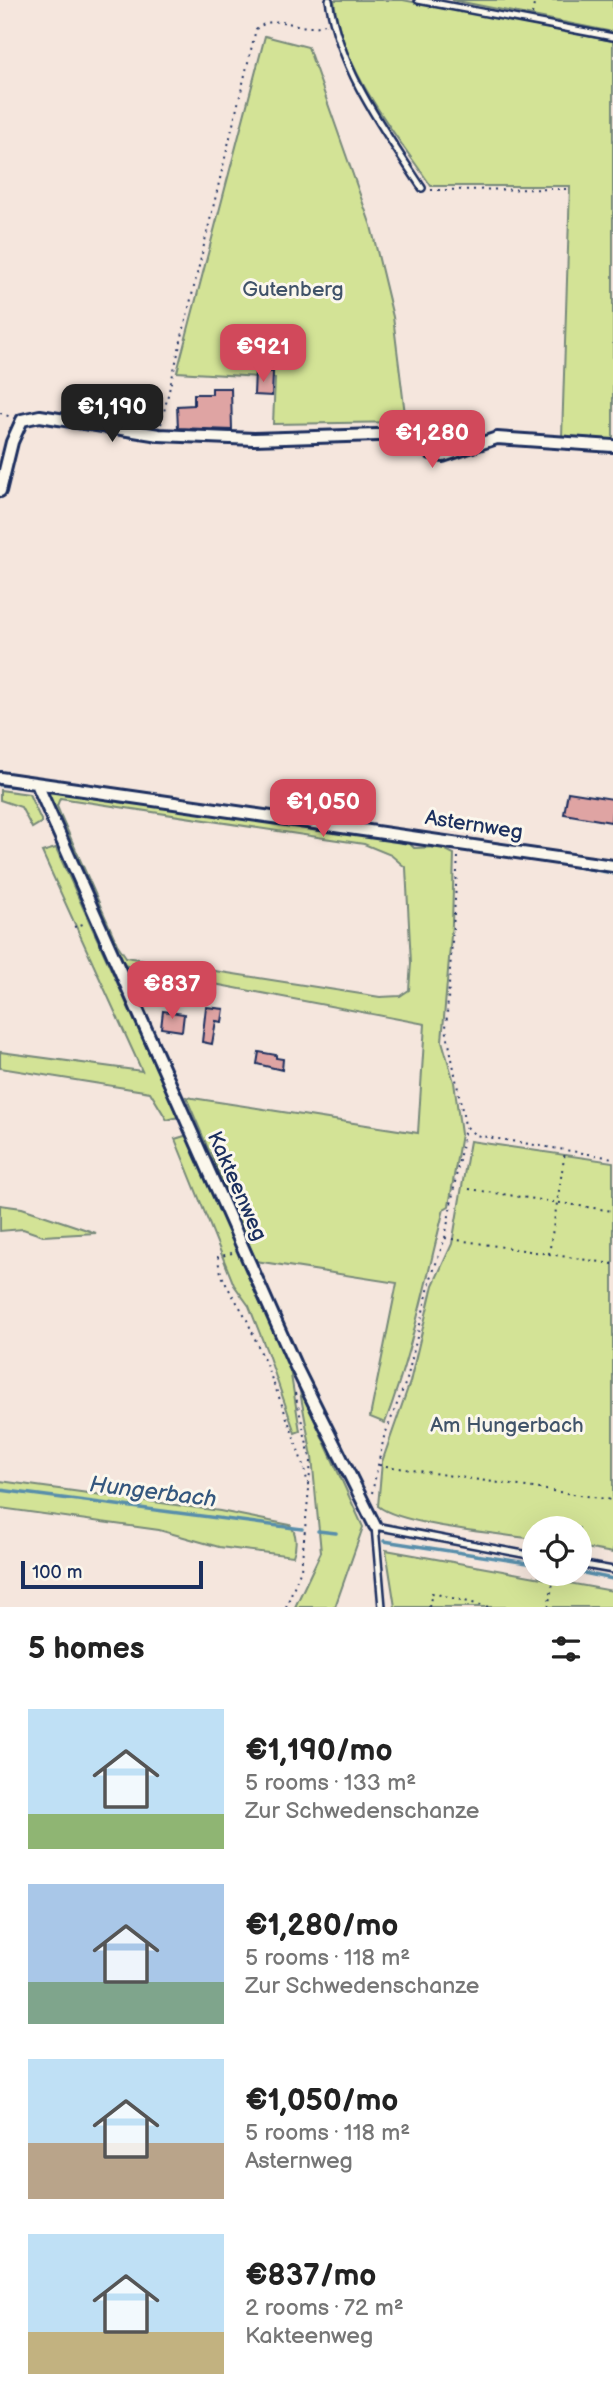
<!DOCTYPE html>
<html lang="en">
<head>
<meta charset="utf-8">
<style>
	:root { --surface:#fff; --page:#f6f6f6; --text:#222; --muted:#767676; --accent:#d1495b }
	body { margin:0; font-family:"Balsamiq Sans",sans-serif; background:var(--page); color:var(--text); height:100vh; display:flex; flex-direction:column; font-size:26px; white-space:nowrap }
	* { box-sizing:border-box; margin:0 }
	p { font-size:23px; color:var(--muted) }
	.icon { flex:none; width:38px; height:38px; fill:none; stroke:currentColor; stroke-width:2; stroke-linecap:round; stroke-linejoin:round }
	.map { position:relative; height:1607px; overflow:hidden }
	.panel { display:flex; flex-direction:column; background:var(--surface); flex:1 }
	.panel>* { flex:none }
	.controls { position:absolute; left:522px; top:1516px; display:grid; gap:14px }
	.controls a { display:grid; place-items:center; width:70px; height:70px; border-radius:50%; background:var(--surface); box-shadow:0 7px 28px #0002; font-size:35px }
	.scale { position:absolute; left:21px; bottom:18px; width:182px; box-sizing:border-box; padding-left:7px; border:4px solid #1b2f5e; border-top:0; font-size:19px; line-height:24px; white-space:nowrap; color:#1b2f5e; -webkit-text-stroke:5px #fbf7ec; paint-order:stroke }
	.price { position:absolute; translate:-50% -60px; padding:0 16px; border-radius:14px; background:var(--accent); color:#fff; font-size:23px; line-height:46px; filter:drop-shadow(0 2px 4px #0008) }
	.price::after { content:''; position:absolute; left:50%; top:42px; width:21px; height:16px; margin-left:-10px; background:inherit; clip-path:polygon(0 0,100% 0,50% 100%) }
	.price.active { background:#222; color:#fff }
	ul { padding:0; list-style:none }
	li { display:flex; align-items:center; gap:21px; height:175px; padding:0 28px }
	li span { display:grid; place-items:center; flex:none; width:196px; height:140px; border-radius:0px; color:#555 }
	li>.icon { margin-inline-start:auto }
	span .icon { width:84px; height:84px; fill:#fffc; stroke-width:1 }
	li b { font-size:30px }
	h2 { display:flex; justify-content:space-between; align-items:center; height:84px; padding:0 28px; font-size:30px }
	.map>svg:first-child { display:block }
</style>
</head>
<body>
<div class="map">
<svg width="613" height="1607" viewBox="0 0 613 1607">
	<rect width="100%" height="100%" fill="#f5e6dd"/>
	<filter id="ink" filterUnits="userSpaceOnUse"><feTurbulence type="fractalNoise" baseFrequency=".0143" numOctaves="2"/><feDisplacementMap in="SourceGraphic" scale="14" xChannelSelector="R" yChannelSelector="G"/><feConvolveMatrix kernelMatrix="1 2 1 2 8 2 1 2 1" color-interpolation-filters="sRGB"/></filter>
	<g filter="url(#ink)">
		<path fill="#d3e396" stroke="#77897a" stroke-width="2" fill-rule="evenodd" d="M334,0H403L613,41V442L562,437L570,186H431C392,129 342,70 334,0Z
			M452,0H613V32Z
			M265,36L308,47L371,226L393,317L406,422L273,424L275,378L177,372Z
			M0,790L29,794L42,822L32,828L21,807L0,800Z
			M52,790L392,840L409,843L414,848L440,847L454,854L452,924L442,1041L454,1082L461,1134L449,1206L444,1209C426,1280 411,1354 385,1423L370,1417L397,1283L256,1261L186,1097L418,1133L425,1024L130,968L119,959L48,799V793ZM60,798L364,844L391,855L406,868L411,963L409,990L400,996L380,997L126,957L117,944L61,816L57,806Z
			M56,848L178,1117L167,1120L150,1092L0,1068V1052L142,1071L42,852Z
			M188,1135L290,1369L300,1431L295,1433L268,1354L249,1306L234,1285L175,1139Z
			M470,1141L613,1162V1553L579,1547V1528H534V1539C500,1534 401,1525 378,1506L382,1462L410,1382L433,1285L452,1244Z
			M0,1205L22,1208L96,1233L43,1236L23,1229L0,1231Z
			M299,1386L363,1527L335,1607H295L321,1552L312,1457Z
			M0,1481L220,1511L290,1525C297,1533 297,1546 293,1556L219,1547L159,1530L0,1508Z
			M386,1550L613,1591V1607H395Z"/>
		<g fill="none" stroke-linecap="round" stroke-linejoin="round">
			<path stroke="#588eab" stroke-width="3.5" d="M0,785L28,788
				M49,791L183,809
				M536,860L613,873
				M0,1490L302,1529
				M318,1531L336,1533
				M384,1541L534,1564
				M579,1572L613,1579"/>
		</g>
		<path fill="#dfa4a3" stroke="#1b2f5e" stroke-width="2" d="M255,371L273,372L272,396L254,395Z
			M212,388H231L232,430L178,428L177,406L194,405V394H212Z
			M568,792L613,799L611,822L564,814Z
			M206,1007L224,1009L222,1022L216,1021L212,1044L202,1042Z
			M163,1011L184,1014L182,1031L161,1028Z
			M259,1052L276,1055V1058L283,1059L282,1070L257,1064Z"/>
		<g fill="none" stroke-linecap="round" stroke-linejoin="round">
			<defs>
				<path id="lane" d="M329,0C340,71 384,130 422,188
					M418,0L613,37
					M579,1564L613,1570
					M382,1607L375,1526L534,1556"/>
				<path id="street" d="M0,491L12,442L22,420L40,416L159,435L254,439L408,434L431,453L443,456L497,438L613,446
					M0,778L613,866
					M37,784L295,1365L375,1526"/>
			</defs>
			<use href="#lane" stroke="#1b2f5e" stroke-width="10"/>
			<use href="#street" stroke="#1b2f5e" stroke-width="16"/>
			<path stroke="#1b2f5e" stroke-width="2" stroke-dasharray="2 5" stroke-linecap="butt" d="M532,14L535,0
				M431,190L566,189
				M0,413L11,417
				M161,424L256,29C281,10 299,35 325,24
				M458,857L446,1028L465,1125L475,1135L613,1158
				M74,927L86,923
				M469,1189L613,1211
				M445,1238L613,1264
				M232,1253L218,1257C219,1281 237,1299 247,1320C268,1369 297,1437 309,1488
				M549,1254L565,1152
				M295,1393L311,1461L309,1484
				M379,1465L613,1500
				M372,1493L384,1437L407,1379L431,1278L445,1238L465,1127
				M286,1607L301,1569L309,1489
				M429,1607L432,1593L489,1607
				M548,1607L555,1573"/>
			<use href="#lane" stroke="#fbf7ec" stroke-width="5"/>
			<use href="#street" stroke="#fbf7ec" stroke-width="10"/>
		</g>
	</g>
	<g text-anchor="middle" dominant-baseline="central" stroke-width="6" stroke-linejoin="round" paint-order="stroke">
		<g font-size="21" fill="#405369" stroke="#fbf7ec">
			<text x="293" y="289">Gutenberg</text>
			<text x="507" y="1425">Am Hungerbach</text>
		</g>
		<g font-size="21" fill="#1b2f5e" stroke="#fbf7ec">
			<text transform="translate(474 825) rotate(9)">Asternweg</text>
			<text transform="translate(237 1186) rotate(66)">Kakteenweg</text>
		</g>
		<g font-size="23" font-style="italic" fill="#34577e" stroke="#fbf7ec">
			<text transform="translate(153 1492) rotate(7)">Hungerbach</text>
		</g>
	</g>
</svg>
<div class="controls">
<a><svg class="icon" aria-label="locate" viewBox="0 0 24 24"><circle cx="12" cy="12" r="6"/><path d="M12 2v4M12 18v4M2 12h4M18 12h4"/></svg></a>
</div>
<div class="scale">100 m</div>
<b class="price" style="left:263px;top:384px">€921</b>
<b class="price active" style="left:112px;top:444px">€1,190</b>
<b class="price" style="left:432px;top:470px">€1,280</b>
<b class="price" style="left:323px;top:839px">€1,050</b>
<b class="price" style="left:172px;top:1021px">€837</b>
</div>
<section class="panel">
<h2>5 homes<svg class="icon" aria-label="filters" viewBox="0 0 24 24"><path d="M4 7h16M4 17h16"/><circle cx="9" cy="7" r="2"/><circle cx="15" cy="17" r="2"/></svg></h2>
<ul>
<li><span style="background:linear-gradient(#bfe0f5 75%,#8fb573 0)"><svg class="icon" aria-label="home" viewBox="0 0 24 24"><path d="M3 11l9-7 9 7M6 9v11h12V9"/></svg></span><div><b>€1,190/mo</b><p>5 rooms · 133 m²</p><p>Zur Schwedenschanze</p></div></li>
<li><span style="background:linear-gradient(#a9c7e8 70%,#7fa58c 0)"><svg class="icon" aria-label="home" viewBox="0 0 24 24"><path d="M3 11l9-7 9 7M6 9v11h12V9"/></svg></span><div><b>€1,280/mo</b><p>5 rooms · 118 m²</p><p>Zur Schwedenschanze</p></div></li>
<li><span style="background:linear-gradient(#bfe0f5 60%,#b9a48a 0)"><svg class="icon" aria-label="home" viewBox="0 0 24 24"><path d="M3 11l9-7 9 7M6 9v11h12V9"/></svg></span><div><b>€1,050/mo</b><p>5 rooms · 118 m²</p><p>Asternweg</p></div></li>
<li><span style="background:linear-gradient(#bfe0f5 70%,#c2b280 0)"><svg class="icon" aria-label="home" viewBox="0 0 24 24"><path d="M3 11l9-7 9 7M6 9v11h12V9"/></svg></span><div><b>€837/mo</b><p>2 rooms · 72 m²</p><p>Kakteenweg</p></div></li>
</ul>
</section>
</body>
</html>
